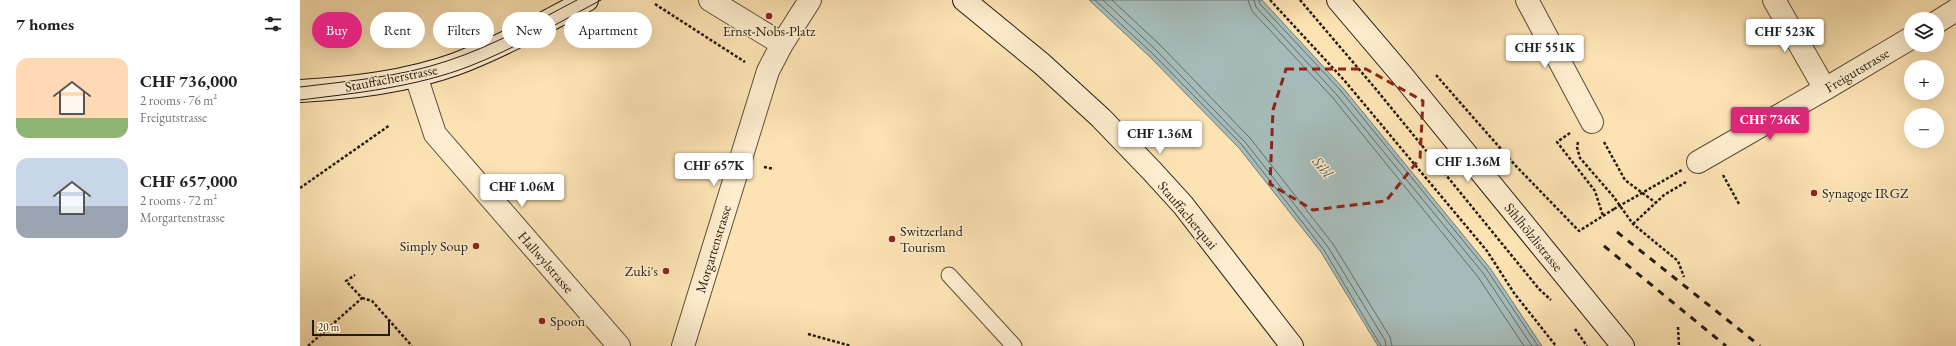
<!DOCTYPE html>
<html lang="en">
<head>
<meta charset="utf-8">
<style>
	:root { --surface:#fff; --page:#f2f2f2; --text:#202124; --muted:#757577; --accent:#db2777 }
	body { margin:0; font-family:"EB Garamond",serif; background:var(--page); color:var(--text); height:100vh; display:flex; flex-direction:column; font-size:15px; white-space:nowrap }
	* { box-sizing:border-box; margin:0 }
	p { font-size:13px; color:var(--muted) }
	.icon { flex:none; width:22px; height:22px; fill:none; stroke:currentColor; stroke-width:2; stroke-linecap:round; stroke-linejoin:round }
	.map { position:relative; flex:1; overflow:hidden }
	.drawer { display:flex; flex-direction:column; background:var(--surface); width:300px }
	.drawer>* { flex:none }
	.top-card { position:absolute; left:12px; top:12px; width:380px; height:36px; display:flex; gap:8px }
	.controls { position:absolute; left:1604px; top:12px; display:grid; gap:8px }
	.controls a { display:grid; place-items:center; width:40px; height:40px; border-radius:50%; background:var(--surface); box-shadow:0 4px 16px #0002; font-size:20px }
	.scale { position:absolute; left:12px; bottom:10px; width:78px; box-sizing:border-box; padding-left:4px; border:2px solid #241c10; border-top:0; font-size:11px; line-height:14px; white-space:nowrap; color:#241c10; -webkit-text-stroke:3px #feedce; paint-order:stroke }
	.price { position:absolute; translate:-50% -34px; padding:0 9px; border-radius:4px; background:#fff; color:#222; font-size:13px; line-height:26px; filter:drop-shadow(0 1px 2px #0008) }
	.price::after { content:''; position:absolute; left:50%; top:24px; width:12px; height:9px; margin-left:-6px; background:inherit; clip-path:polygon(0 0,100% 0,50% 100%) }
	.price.active { background:var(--accent); color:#fff }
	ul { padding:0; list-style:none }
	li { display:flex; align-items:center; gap:12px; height:100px; padding:0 16px }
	li span { display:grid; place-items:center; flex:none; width:112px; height:80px; border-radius:12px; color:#555 }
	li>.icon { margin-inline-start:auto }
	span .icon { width:48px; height:48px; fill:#fffc; stroke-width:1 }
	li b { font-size:17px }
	h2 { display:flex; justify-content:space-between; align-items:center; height:48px; padding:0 16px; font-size:17px }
	.pill { padding:0 14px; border-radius:18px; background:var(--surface); box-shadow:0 4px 16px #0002; font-size:14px; line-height:36px }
	.pill.active { background:var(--accent); color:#fff }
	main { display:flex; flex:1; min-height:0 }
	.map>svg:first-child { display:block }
</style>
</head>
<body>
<main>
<section class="drawer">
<h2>7 homes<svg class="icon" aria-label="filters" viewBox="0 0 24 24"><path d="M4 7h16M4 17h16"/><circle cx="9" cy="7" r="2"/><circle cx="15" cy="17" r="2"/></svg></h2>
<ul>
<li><span style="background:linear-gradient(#ffd9b3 75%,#8fb573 0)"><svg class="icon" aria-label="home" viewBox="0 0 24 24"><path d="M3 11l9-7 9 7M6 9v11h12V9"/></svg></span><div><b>CHF 736,000</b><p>2 rooms · 76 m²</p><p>Freigutstrasse</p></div></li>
<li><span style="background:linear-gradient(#c9d6e8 60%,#9aa5b1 0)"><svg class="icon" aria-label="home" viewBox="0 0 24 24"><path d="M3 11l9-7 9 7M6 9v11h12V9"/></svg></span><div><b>CHF 657,000</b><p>2 rooms · 72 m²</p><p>Morgartenstrasse</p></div></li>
</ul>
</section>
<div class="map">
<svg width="1656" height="346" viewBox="0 0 1656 346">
	<rect width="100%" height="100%" fill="#fde3b4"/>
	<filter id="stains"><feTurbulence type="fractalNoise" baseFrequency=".005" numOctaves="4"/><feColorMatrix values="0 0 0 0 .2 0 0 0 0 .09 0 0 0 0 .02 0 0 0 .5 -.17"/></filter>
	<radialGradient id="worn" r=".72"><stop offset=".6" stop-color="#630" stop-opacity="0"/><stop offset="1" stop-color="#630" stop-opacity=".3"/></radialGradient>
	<path fill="#a6bbb9" stroke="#727b75" d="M789,0H962L1044,89L1190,268L1242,346H1078L1021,252L939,148L850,57Z"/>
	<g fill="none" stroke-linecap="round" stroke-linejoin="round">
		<path stroke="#656c64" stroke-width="1" d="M795,0L853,54L942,145L1024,250L1081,346
			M803,0L856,50L945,142L1028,247L1085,340L1086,346
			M812,0L861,46L950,138L1033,244L1090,337L1092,346
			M948,0L952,11L1033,98L1178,277L1224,346
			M954,0L956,7L1037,95L1183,273L1232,346
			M959,0L960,4L1041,91L1187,270L1238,346"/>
		<defs>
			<path id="lane" d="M649,275L714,346"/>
			<path id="street" d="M410,0L482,44
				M1227,0L1292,122
				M1474,0L1525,89
				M1637,22L1656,10
				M116,76L135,134L319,346
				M1398,162L1525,89L1611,38
				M383,346L468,71L482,44L510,0"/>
			<path id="secondary" d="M664,0L742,64L801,118L852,171L883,205L992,346
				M1038,0L1101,74L1323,346
				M0,91C52,88 106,82 156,64C201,47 244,23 287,0"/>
		</defs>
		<use href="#lane" stroke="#5a4e39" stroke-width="17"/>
		<use href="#street" stroke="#5a4e39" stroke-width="24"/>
		<use href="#secondary" stroke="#241c10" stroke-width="24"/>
		<path stroke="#241c10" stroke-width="2.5" stroke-dasharray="3 2" stroke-linecap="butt" d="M970,0L1044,80L1187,251L1214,293L1256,346
			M1000,0L1075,88L1239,289L1251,300
			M355,4L445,62
			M1136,75L1215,165L1279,231L1314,209
			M1270,133L1257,142L1295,191L1303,216
			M1278,142L1277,147L1280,158L1313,196L1333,224L1378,261L1384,277
			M1304,142L1325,180L1356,203
			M464,167L474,169
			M1423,175L1439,204
			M0,188L90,125
			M1333,224L1364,195L1386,182
			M62,298L72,301L112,346
			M1378,327L1379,346
			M1275,329L1287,346
			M508,334L551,346
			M8,346L62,298L46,281L55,275"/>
		<use href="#lane" stroke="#feedce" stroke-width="15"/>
		<use href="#street" stroke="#feedce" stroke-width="22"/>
		<use href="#secondary" stroke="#feedce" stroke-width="22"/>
		<path stroke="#241c10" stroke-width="1" d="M0,87C49,81 100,77 147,61C193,46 235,22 277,0
			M0,100C57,93 116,87 170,66C216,48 258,23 301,0"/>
		<path stroke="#241c10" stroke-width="3" stroke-dasharray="7 7" stroke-linecap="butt" d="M1317,232L1460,346
			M1304,246L1426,346"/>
		<path stroke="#241c10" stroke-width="2.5" stroke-dasharray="3 2" stroke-linecap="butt" d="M1314,209L1382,170"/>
	</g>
	<path fill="none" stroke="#8f2418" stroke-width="3" stroke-dasharray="8 5" stroke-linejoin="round" d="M986,69H1066L1123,101L1120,158L1086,201L1013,210L970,184L973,110Z"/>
	<g fill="#8f2418" stroke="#feedce" stroke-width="1.5">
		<circle cx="469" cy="16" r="4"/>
		<circle cx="1514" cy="193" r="4"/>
		<circle cx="592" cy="239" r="4"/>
		<circle cx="176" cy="246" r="4"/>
		<circle cx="366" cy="271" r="4"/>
		<circle cx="242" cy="321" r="4"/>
	</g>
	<g text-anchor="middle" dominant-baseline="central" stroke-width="3" stroke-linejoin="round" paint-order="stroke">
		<g font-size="14" fill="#241c10" stroke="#feedce" text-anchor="start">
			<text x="469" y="31" text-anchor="middle">Ernst-Nobs-Platz</text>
			<text x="1522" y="193">Synagoge IRGZ</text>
			<text x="600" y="231">Switzerland<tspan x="600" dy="16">Tourism</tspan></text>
			<text x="168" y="246" text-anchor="end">Simply Soup</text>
			<text x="358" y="271" text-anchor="end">Zuki's</text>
			<text x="250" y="321">Spoon</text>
		</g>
		<g font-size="14" fill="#241c10" stroke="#feedce">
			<text transform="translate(1557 70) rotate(-31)">Freigutstrasse</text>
			<text transform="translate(91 78) rotate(-11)">Stauffacherstrasse</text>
			<text transform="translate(888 215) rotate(50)">Stauffacherquai</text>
			<text transform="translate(1234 237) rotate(51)">Sihlhölzlistrasse</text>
			<text transform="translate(413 249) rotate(-73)">Morgartenstrasse</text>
			<text transform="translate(246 262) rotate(49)">Hallwylstrasse</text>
		</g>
		<g font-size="15" font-style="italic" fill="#52544b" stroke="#feedce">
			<text transform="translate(1023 167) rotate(51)">Sihl</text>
		</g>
	</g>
	<rect width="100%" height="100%" filter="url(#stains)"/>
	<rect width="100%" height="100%" fill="url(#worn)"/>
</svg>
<div class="controls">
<a><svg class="icon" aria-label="layers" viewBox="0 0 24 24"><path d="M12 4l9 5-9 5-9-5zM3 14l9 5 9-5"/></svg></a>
<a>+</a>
<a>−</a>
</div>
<div class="scale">20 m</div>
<b class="price" style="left:1485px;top:53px">CHF 523K</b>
<b class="price" style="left:1245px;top:69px">CHF 551K</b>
<b class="price active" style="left:1470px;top:141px">CHF 736K</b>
<b class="price" style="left:860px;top:155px">CHF 1.36M</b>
<b class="price" style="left:1168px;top:183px">CHF 1.36M</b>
<b class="price" style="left:414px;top:187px">CHF 657K</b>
<b class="price" style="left:222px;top:208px">CHF 1.06M</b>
<div class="top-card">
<a class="pill active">Buy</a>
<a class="pill">Rent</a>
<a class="pill">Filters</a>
<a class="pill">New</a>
<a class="pill">Apartment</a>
</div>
</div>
</main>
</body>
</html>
